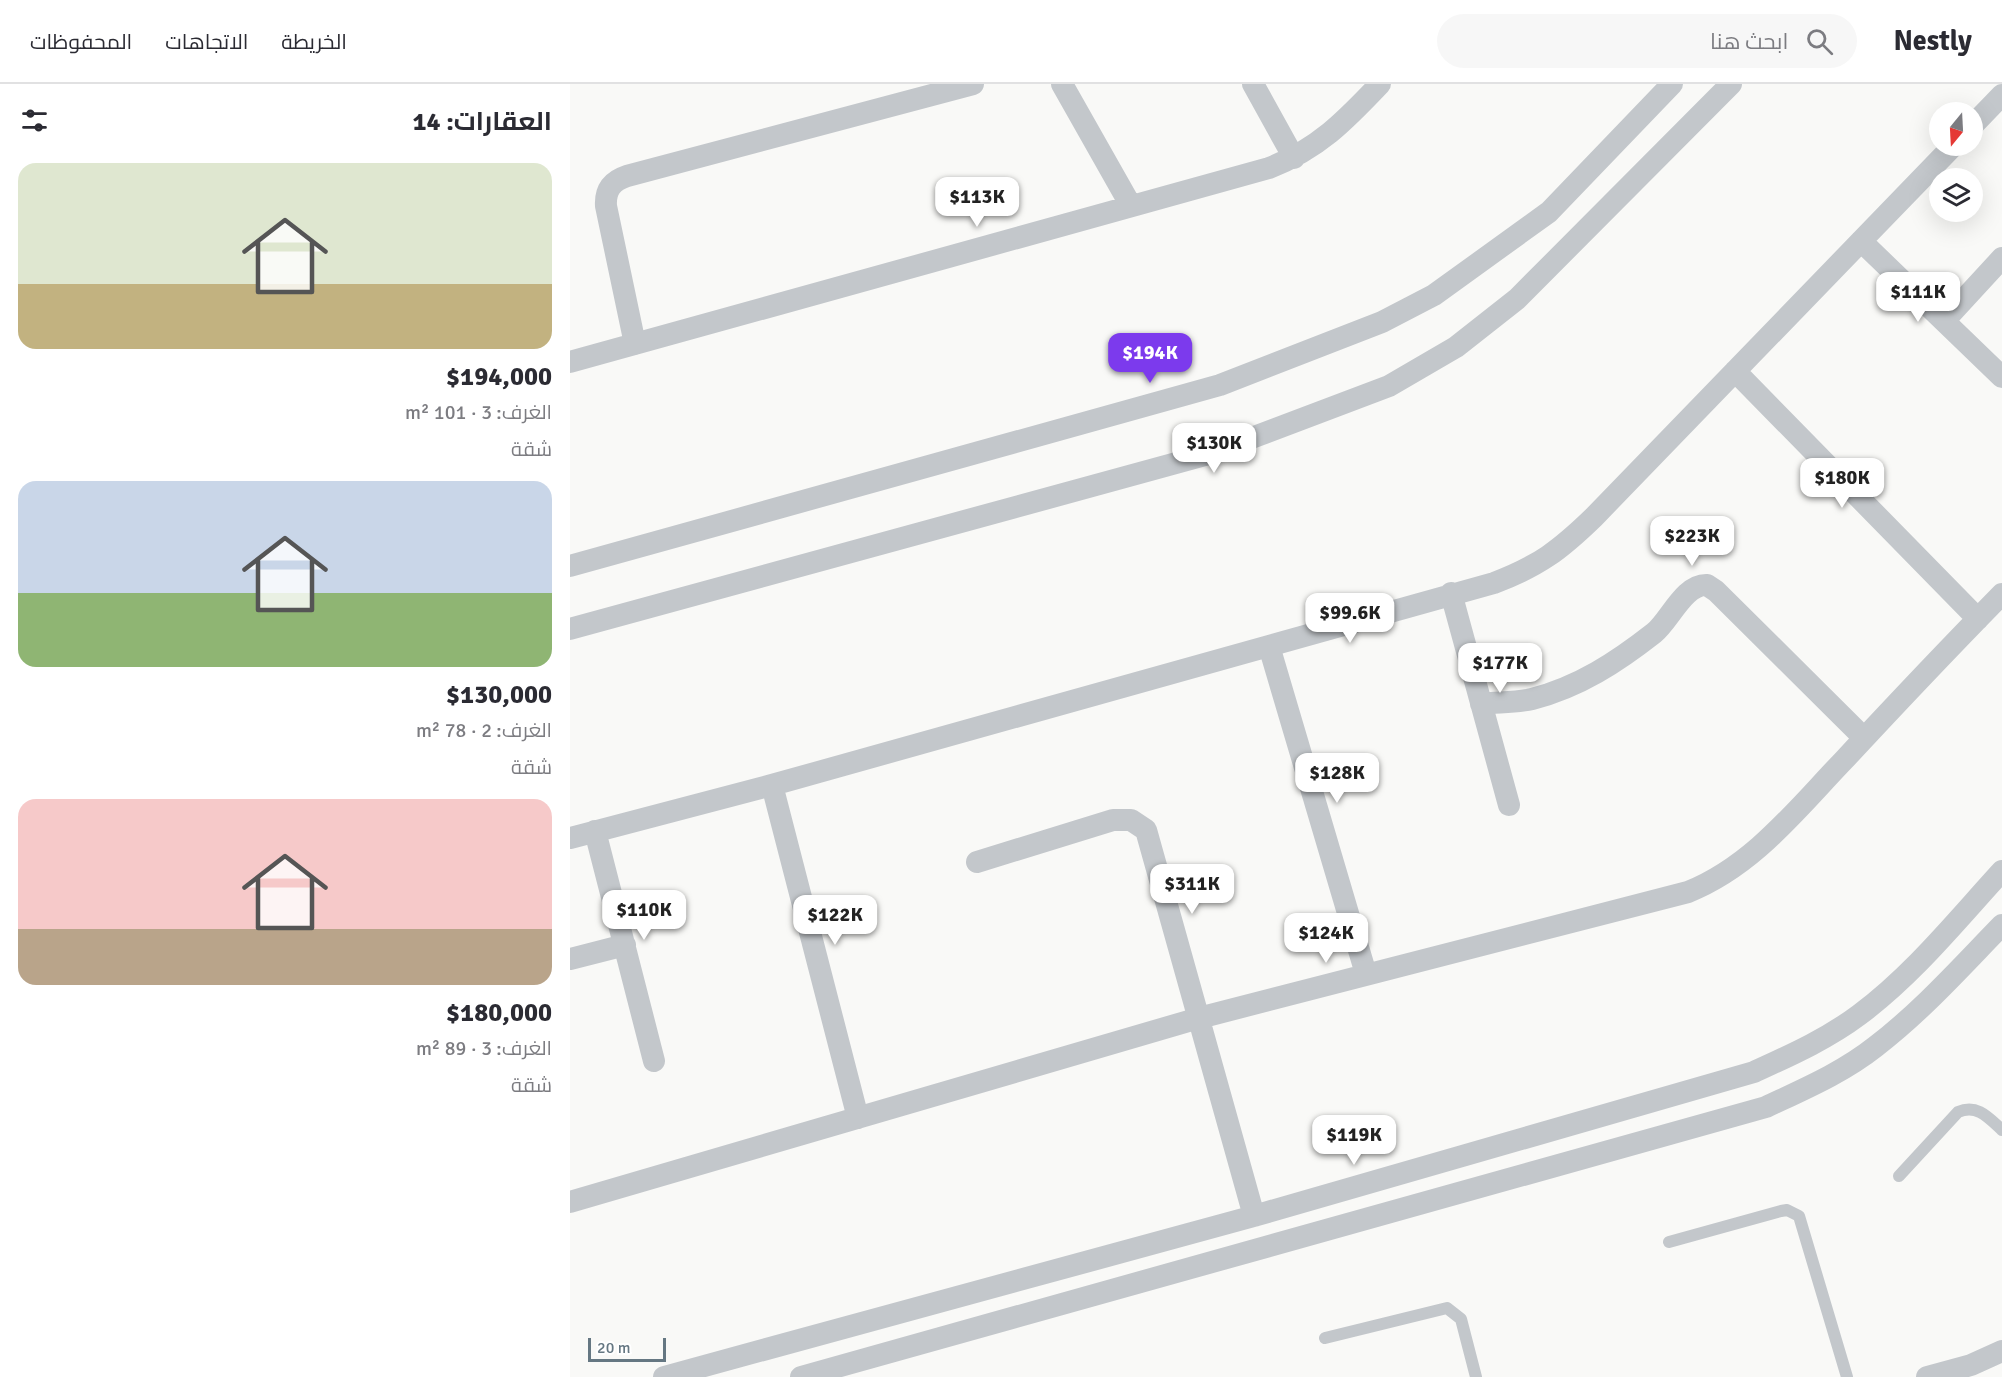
<!DOCTYPE html>
<html lang="ar">
<head>
<meta charset="utf-8">
<style>
	:root { --surface:#fff; --page:#f7f7f7; --text:#2b2b33; --muted:#7c7c81; --line:#e1e1e2; --accent:#7c3aed }
	body { margin:0; font-family:Signika,Cairo,sans-serif; background:var(--page); color:var(--text); direction:rtl; height:100vh; display:flex; flex-direction:column; font-size:22px; white-space:nowrap }
	* { box-sizing:border-box; margin:0 }
	p { font-size:20px; color:var(--muted) }
	.icon { flex:none; width:33px; height:33px; fill:none; stroke:currentColor; stroke-width:2; stroke-linecap:round; stroke-linejoin:round }
	.map { position:relative; flex:1; overflow:hidden; direction:ltr }
	.drawer { display:flex; flex-direction:column; background:var(--surface); width:570px }
	.drawer>* { flex:none }
	.needle { width:39px; rotate:198deg }
	.controls { position:absolute; left:1359px; top:18px; display:grid; gap:12px }
	.controls a { display:grid; place-items:center; width:54px; height:54px; border-radius:50%; background:var(--surface); box-shadow:0 6px 24px #0002; font-size:30px }
	.scale { position:absolute; left:18px; bottom:15px; width:78px; box-sizing:border-box; padding-left:6px; border:3px solid #657782; border-top:0; font-size:16px; line-height:21px; white-space:nowrap; color:#657782; -webkit-text-stroke:4px #fff; paint-order:stroke }
	.price { position:absolute; translate:-50% -51px; padding:0 14px; border-radius:12px; background:#fff; color:#222; font-size:20px; line-height:39px; filter:drop-shadow(0 2px 3px #0008) }
	.price::after { content:''; position:absolute; left:50%; top:36px; width:18px; height:14px; margin-left:-9px; background:inherit; clip-path:polygon(0 0,100% 0,50% 100%) }
	.price.selected { background:var(--accent); color:#fff }
	ul { padding:0; list-style:none }
	li { display:grid; align-content:center; gap:12px; height:318px; padding:0 18px }
	li span { display:grid; place-items:center; height:186px; border-radius:18px; color:#555 }
	li>.icon { margin-inline-start:auto }
	span .icon { width:108px; height:108px; fill:#fffc; stroke-width:1 }
	li b { font-size:26px }
	h2 { display:flex; justify-content:space-between; align-items:center; height:72px; padding:0 18px; font-size:26px }
	header { display:flex; align-items:center; gap:36px; box-sizing:border-box; height:84px; padding:0 30px; background:var(--surface); border-bottom:2px solid var(--line) }
	header strong { font-size:28px }
	nav { display:flex; gap:33px; margin-inline-start:auto; font-size:21px }
	.search { width:420px; height:54px; background:var(--page); display:flex; align-items:center; gap:15px; box-sizing:border-box; padding:0 21px; border-radius:33px; color:var(--muted); font-size:22px }
	main { display:flex; flex:1; min-height:0 }
	.map>svg:first-child { display:block }
</style>
</head>
<body>
<header>
<strong>Nestly</strong>
<div class="search"><svg class="icon" aria-label="search" viewBox="0 0 24 24"><circle cx="10" cy="10" r="6"/><path d="M15 15l6 6"/></svg>ابحث هنا</div>
<nav><a>الخريطة</a><a>الاتجاهات</a><a>المحفوظات</a></nav>
</header>
<main>
<div class="map">
<svg width="1432" height="1293" viewBox="0 0 1432 1293">
	<rect width="100%" height="100%" fill="#f9f9f7"/>
	<g fill="none" stroke-linecap="round" stroke-linejoin="round">
		<path stroke="#c3c7cb" stroke-width="12" d="M1329,1092L1388,1028C1407,1020 1418,1033 1432,1046
			M1099,1158L1211,1127L1217,1126L1229,1132L1277,1293
			M755,1254L877,1224L891,1235L906,1293"/>
		<path stroke="#c3c7cb" stroke-width="22" d="M492,0L561,122
			M683,0L724,74
			M1402,42L1432,11
			M1291,157L1432,293
			M1374,237L1432,174
			M65,260L36,122C35,106 42,97 57,92L403,0
			M0,278L699,84C748,65 775,37 810,0
			M1165,287L1408,535
			M0,482L650,301L812,238L864,211L979,128L1102,0
			M881,509L939,721
			M0,545L639,370L819,302L886,263L947,215L1161,0
			M699,562L796,890
			M911,620C928,618 946,619 962,615C1009,603 1047,578 1084,549C1100,536 1114,500 1137,501L1146,507L1294,654
			M202,701L288,1034
			M25,747L84,977
			M0,754L202,701L924,499C969,482 990,466 1024,433L1383,62
			M407,778L543,736H561L576,746L684,1132
			M0,875L55,861
			M0,1118L629,934L1118,808C1183,782 1226,726 1274,676C1326,620 1379,564 1432,510
			M94,1293L684,1132L1184,988C1221,971 1257,955 1289,931C1343,891 1387,836 1432,787
			M231,1293L1196,1023C1234,1005 1272,989 1305,963C1352,927 1391,883 1432,841
			M1357,1293L1401,1281L1432,1267"/>
	</g>
</svg>
<div class="controls">
<a><svg class="needle" viewBox="-14 -14 28 28"><path d="M0-13l5 13h-10z" fill="#e53935"/><path d="M0 13l5-13h-10z" fill="#7c7c81"/></svg></a>
<a><svg class="icon" aria-label="layers" viewBox="0 0 24 24"><path d="M12 4l9 5-9 5-9-5zM3 14l9 5 9-5"/></svg></a>
</div>
<div class="scale">20 m</div>
<b class="price" style="left:407px;top:144px">$113K</b>
<b class="price" style="left:1348px;top:239px">$111K</b>
<b class="price selected" style="left:580px;top:300px">$194K</b>
<b class="price" style="left:644px;top:390px">$130K</b>
<b class="price" style="left:1272px;top:425px">$180K</b>
<b class="price" style="left:1122px;top:483px">$223K</b>
<b class="price" style="left:780px;top:560px">$99.6K</b>
<b class="price" style="left:930px;top:610px">$177K</b>
<b class="price" style="left:767px;top:720px">$128K</b>
<b class="price" style="left:622px;top:831px">$311K</b>
<b class="price" style="left:74px;top:857px">$110K</b>
<b class="price" style="left:265px;top:862px">$122K</b>
<b class="price" style="left:756px;top:880px">$124K</b>
<b class="price" style="left:784px;top:1082px">$119K</b>
</div>
<section class="drawer">
<h2>العقارات: 14<svg class="icon" aria-label="filters" viewBox="0 0 24 24"><path d="M4 7h16M4 17h16"/><circle cx="9" cy="7" r="2"/><circle cx="15" cy="17" r="2"/></svg></h2>
<ul>
<li><span style="background:linear-gradient(#dfe7d0 65%,#c2b280 0)"><svg class="icon" aria-label="home" viewBox="0 0 24 24"><path d="M3 11l9-7 9 7M6 9v11h12V9"/></svg></span><div><b>$194,000</b><p>الغرف: 3 · 101 m²</p><p>شقة</p></div></li>
<li><span style="background:linear-gradient(#c9d6e8 60%,#8fb573 0)"><svg class="icon" aria-label="home" viewBox="0 0 24 24"><path d="M3 11l9-7 9 7M6 9v11h12V9"/></svg></span><div><b>$130,000</b><p>الغرف: 2 · 78 m²</p><p>شقة</p></div></li>
<li><span style="background:linear-gradient(#f6c9c9 70%,#b9a48a 0)"><svg class="icon" aria-label="home" viewBox="0 0 24 24"><path d="M3 11l9-7 9 7M6 9v11h12V9"/></svg></span><div><b>$180,000</b><p>الغرف: 3 · 89 m²</p><p>شقة</p></div></li>
</ul>
</section>
</main>
</body>
</html>
